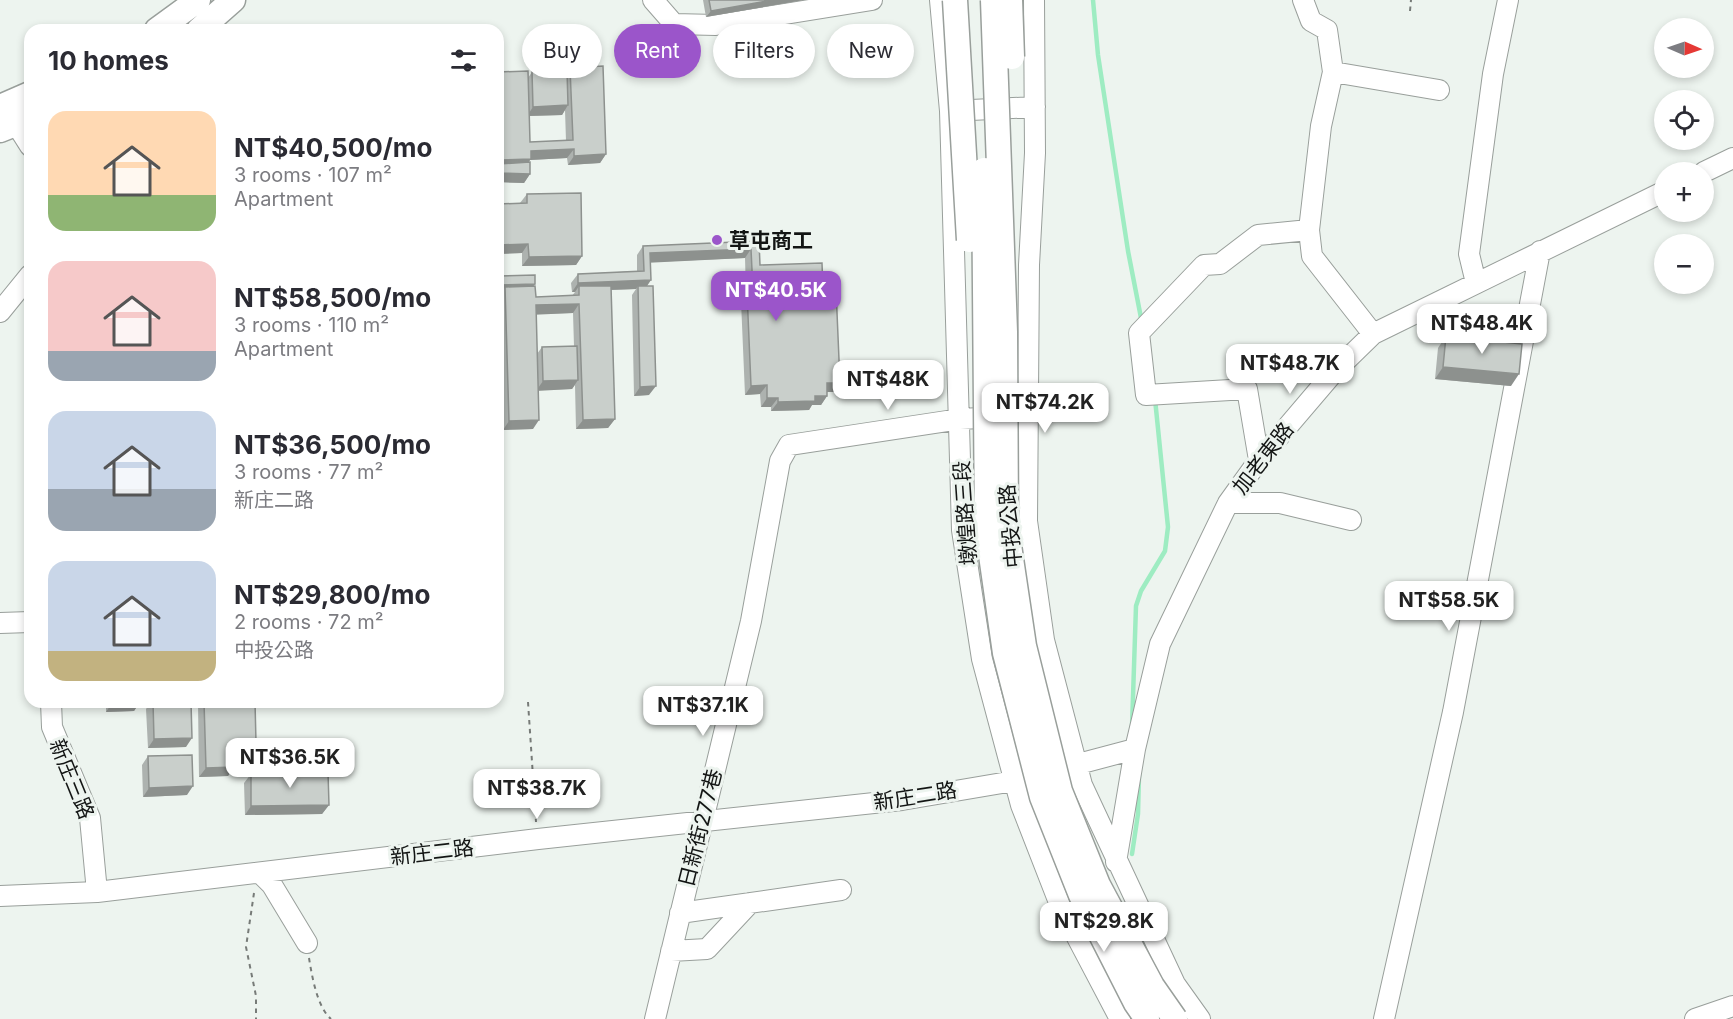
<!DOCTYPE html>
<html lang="en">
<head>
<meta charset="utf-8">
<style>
	:root { --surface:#fff; --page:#f7f7f7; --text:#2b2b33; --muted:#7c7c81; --accent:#9b55ca }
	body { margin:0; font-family:Inter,"Noto Sans TC",sans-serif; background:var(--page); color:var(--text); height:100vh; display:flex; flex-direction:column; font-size:22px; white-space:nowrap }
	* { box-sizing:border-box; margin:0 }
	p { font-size:20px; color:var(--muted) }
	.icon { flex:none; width:33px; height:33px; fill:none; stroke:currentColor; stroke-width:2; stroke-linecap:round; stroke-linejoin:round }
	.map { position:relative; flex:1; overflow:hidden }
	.side { position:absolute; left:24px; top:24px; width:480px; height:684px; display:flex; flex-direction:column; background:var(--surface); border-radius:18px; box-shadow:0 3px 9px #0003 }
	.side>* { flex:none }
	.guide { position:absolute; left:522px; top:24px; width:570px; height:54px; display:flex; gap:12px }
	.needle { width:39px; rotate:92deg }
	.controls { position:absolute; left:1654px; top:18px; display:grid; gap:12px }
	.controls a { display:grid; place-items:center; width:60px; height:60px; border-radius:50%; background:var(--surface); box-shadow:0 3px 9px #0003; font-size:30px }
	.price { position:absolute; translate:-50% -51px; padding:0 14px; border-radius:12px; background:#fff; color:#222; font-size:20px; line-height:39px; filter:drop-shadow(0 2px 3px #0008) }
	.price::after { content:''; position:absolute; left:50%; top:36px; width:18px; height:14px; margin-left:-9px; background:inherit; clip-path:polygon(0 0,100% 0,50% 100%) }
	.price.active { background:var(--accent); color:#fff }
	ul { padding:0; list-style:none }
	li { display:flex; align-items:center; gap:18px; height:150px; padding:0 24px }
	li span { display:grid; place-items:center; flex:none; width:168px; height:120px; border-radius:18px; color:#555 }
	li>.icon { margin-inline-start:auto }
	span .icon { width:72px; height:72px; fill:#fffc; stroke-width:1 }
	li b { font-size:26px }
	h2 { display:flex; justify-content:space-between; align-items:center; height:72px; padding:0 24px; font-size:26px }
	.chip { padding:0 21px; border-radius:27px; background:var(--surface); box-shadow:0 3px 9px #0003; font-size:21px; line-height:54px }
	.chip.active { background:var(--accent); color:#fff }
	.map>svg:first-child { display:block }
</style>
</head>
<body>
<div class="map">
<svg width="1733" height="1019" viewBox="0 0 1733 1019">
	<rect width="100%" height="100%" fill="#edf4ef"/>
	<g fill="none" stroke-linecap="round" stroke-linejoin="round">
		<path stroke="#9eecc2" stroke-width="4.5" d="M1093,0L1098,55L1128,251L1142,323
			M1132,727L1136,606L1141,591L1165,551L1168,527L1155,399
			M1132,854L1138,814L1139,774"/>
		<defs>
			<path id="minor" d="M653,0L674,24L716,25L872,0
				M940,0L950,111L962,530L982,659L1021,805L1060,905L1120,1019
				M1034,0L1035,153L1029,265L1027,521L1044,640L1082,785L1175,984L1200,1019
				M1303,0L1311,21L1327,30L1333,72L1321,126L1309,230L1312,256L1373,334
				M1333,72L1439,90
				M950,111L1035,107
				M9,113L30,146
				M1704,172L1733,158
				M1476,283L1469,254L1493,74L1508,0
				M0,312L30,275
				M1259,460L1247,389L1146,395L1139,333L1204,265L1220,264L1258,235L1309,230
				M1228,503H1280L1351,520
				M0,623L30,622
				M51,702L52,727L90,818L97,892
				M1116,862L1135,749
				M260,873L272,885L307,943
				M0,896L97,892L538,839L902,800L1014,781L1135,749L1160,644L1228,503L1259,460L1334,372L1373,334L1665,191
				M680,913L841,890
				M671,951L707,949L750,903
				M655,1019L751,621L780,461L789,445L960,419L1001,417
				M1384,1019L1453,712L1540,251
				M1695,1019L1733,1006"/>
			<path id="major" d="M157,30L198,0
				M199,30L233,0
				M0,107L30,94
				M0,130L30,118"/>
		</defs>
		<use href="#minor" stroke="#999f9b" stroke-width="22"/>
		<use href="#major" stroke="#999f9b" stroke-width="27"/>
		<path stroke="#777b78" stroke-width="2" stroke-dasharray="4.5 4.5" stroke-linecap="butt" d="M1410,11L1411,0
			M528,702L536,822
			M254,893L246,947L256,996V1019
			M309,958C312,976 317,1007 331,1019"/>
		<use href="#minor" stroke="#fff" stroke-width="20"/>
		<use href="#major" stroke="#fff" stroke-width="24"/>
		<defs>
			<path id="major-bridge" d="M955,0L969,240
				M993,0L1005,332L1006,525L1024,646L1060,791L1098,885L1152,986L1175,1019
				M1010,0L1012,57
				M984,170L987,527L1005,653L1042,797L1081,895L1136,1003L1147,1019"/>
		</defs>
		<use href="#major-bridge" stroke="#999f9b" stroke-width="27" stroke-linecap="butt"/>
		<use href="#major-bridge" stroke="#fff" stroke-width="24"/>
	</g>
	<path fill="#adb2af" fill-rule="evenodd" d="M703,0H804L706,17Z
		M570,68L606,154L600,163L568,165L567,158L530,160L529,162L530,174L524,183L498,182V72L528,78L532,72H567ZM565,110L566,141L530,142L529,116L562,115Z
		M527,194L582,256L576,265L522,266V253L498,254V204L520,203Z
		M759,241L760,265L823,290L834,392H827V396L821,405H812L809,410L771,411V407H761L760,394L745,395L741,301L746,293L745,258L651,262L647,286L649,395L634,396L632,295L636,289L611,290L615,419L608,428L576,429L575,385L572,389L538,390L533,429L503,430L499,296L501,294L498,276L535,284L533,286L536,297L572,296L575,292H572L571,283L578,274L637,271V255L643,246ZM573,313L574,346L542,347L537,354L536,314Z
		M1446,336L1511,386L1435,379L1438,348Z
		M106,702H140L134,711L106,712Z
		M151,702H191L186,747L148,748L146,709Z
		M198,702H255L250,751H234V767L228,776L199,777Z
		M148,756L187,795L143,797L142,765Z
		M251,774L329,805L322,814L245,815L244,783Z"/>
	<path fill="#8d918e" d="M773,0H804L706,17L711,11Z
		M568,105L562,115L527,116L533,107Z
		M574,149L567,158L530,160L525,168L498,165L501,160L531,151Z
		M606,154L600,163L568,165L574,156Z
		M498,173L530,174L524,183L498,182Z
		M528,244L522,253L498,254V245Z
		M751,249L745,258L644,263L650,253Z
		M582,256L576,265L522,266L529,257Z
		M651,280L645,289L638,286L636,289L579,291V286L575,292H572L578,283Z
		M535,284L528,293L505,287L501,294H498V285Z
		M579,304L573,313L529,315L536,305Z
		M1443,367L1519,374L1511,386L1435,379Z
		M578,380L572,389L536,391L543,381Z
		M827,383H840L834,392H821Z
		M767,385L760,394L745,395L751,386Z
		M656,386L649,395L634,396L640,387Z
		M815,396H827L821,405H812L809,410L771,411L778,402Z
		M767,398H778L771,407H761Z
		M615,419L608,428L576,429L583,420Z
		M539,420L533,429L503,430L509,421Z
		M140,702L134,711L106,712L112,703Z
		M192,738L186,747L148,748L154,739Z
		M234,742H256L250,751H227Z
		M234,767L228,776L199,777L206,768Z
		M193,786L187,795L143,797L149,788Z
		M329,805L322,814L245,815L251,806Z"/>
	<path fill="#c9cfcb" stroke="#8d918e" stroke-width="1.5" d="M709,0H773L711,11Z
		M603,66L606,154L574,156V149L531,151V159L501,160L498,72L528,71L530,142L573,140L570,68Z
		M567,71L568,105L533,107L532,72Z
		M530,162V174L498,173V164Z
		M581,193L582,256L529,257L528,244L498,245V204L527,203V194Z
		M759,241L760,265L822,263L823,290L836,289L840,383H827V396H815V401L778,402V398H767V385L751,386L747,292L753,291L751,249L650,253L651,280L578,283V274L644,271L643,246Z
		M535,275V284L498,285V276Z
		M535,286L536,297L579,295V286H611L615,419L583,420L579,304L536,305L539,420L509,421L505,287Z
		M638,286H653L656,386L640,387Z
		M1446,336L1522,344L1519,374L1443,367Z
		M577,346L578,380L543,381L542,347Z
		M112,702H140L112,703Z
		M153,702H191L192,738L154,739Z
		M204,702H255L256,742H234V767L206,768Z
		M192,755L193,786L149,788L148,756Z
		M328,772L329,805L251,806V774Z"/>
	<circle fill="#9b55ca" stroke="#edf4ef" stroke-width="2" cx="717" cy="240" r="6"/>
	<g text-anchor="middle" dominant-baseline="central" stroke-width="6" stroke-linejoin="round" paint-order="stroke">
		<g font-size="21" font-weight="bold" fill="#131514" stroke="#edf4ef" text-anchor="start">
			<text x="729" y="240">草屯商工</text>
		</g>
		<g font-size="21" fill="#131514" stroke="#edf4ef">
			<text transform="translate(1263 458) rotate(-52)">加老東路</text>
			<text transform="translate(965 513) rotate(-94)">墩煌路三段</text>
			<text transform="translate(1010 526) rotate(-95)">中投公路</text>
			<text transform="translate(72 779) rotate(68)">新庄三路</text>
			<text transform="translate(915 796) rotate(-9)">新庄二路</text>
			<text transform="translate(700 828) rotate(-76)">日新街277巷</text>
			<text transform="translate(432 852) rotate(-7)">新庄二路</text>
		</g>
	</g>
</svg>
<div class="controls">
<a><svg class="needle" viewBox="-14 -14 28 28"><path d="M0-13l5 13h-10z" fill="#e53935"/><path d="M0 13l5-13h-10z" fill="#7c7c81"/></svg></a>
<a><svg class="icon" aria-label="locate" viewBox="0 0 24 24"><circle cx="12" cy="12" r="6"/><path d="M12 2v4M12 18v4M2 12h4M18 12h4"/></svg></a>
<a>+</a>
<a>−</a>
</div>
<b class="price active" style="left:776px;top:322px">NT$40.5K</b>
<b class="price" style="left:1482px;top:355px">NT$48.4K</b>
<b class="price" style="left:1290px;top:395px">NT$48.7K</b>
<b class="price" style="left:888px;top:411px">NT$48K</b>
<b class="price" style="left:1045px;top:434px">NT$74.2K</b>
<b class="price" style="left:1449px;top:632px">NT$58.5K</b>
<b class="price" style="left:703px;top:737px">NT$37.1K</b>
<b class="price" style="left:290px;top:789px">NT$36.5K</b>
<b class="price" style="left:537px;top:820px">NT$38.7K</b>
<b class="price" style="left:1104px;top:953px">NT$29.8K</b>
<div class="guide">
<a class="chip">Buy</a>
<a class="chip active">Rent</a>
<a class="chip">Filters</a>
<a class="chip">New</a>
</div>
<section class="side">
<h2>10 homes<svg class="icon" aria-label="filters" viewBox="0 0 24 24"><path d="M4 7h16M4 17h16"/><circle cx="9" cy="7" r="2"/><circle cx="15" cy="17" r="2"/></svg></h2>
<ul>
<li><span style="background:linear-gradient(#ffd9b3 70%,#8fb573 0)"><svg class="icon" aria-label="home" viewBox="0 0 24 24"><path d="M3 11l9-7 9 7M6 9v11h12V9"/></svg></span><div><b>NT$40,500/mo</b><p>3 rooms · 107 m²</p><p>Apartment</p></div></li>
<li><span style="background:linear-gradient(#f6c9c9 75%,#9aa5b1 0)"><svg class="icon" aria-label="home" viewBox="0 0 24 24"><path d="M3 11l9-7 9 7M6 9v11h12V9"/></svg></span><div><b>NT$58,500/mo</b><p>3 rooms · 110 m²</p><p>Apartment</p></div></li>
<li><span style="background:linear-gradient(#c9d6e8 65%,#9aa5b1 0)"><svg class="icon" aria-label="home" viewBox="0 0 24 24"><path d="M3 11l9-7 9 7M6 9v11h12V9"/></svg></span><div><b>NT$36,500/mo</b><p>3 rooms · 77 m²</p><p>新庄二路</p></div></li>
<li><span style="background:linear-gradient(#c9d6e8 75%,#c2b280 0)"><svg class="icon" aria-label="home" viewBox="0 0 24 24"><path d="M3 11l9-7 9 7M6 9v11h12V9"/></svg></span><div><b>NT$29,800/mo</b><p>2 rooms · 72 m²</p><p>中投公路</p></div></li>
</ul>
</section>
</div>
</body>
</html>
